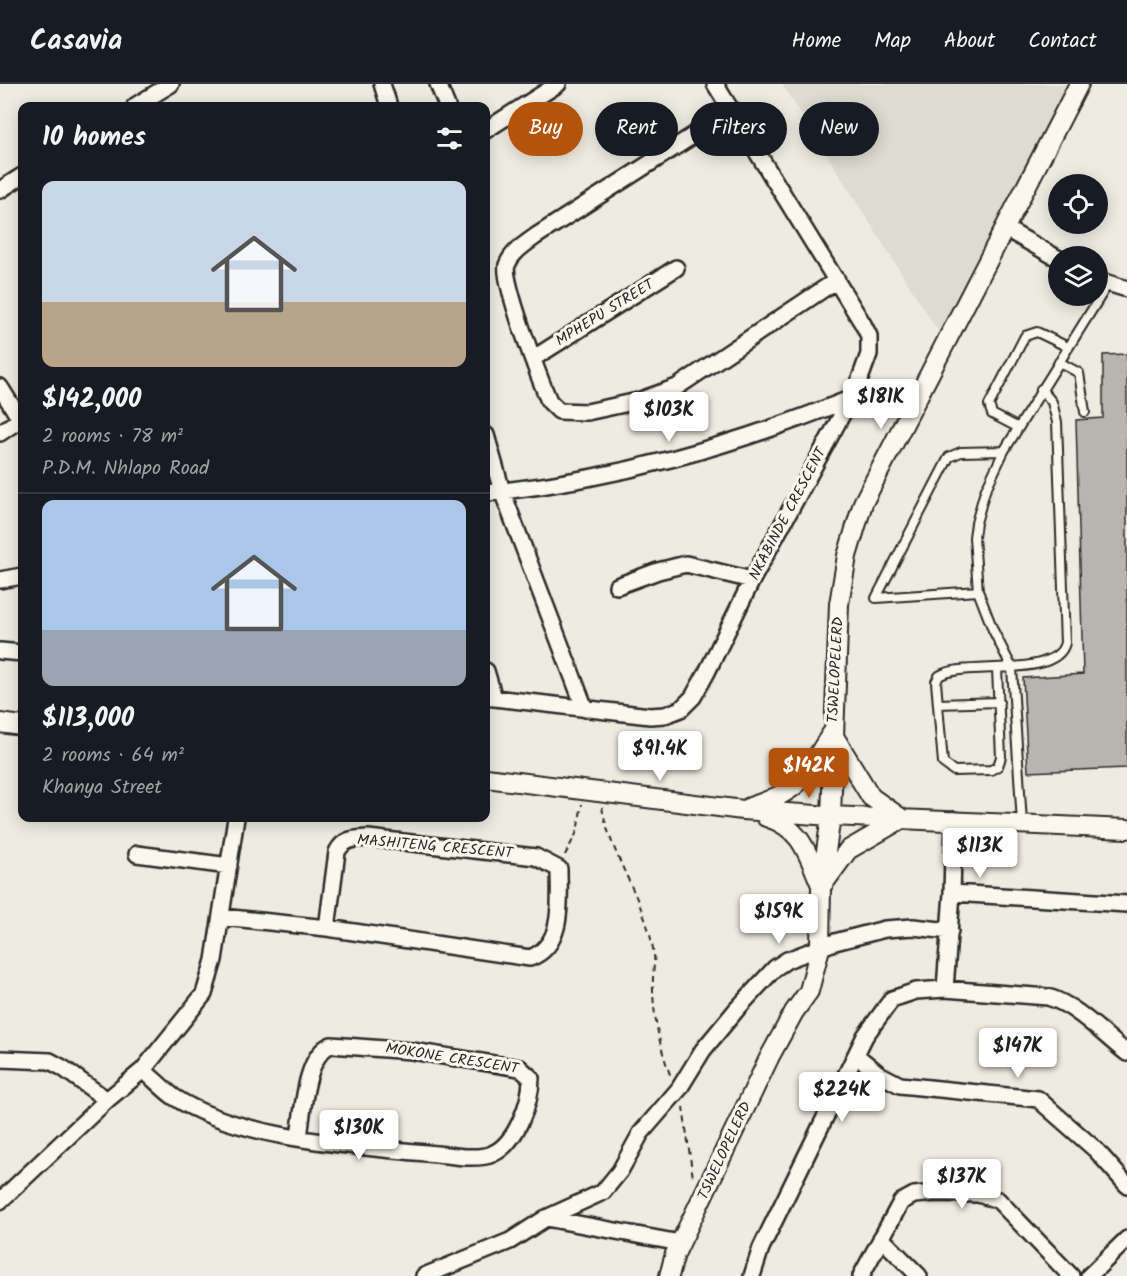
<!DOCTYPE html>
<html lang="en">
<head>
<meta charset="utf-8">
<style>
	:root { --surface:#171b24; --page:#20242c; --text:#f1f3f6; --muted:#9ea1a6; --line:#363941; --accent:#b45309 }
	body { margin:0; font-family:Kalam,sans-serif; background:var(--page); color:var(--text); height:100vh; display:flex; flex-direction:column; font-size:22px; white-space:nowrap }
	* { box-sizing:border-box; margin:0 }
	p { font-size:20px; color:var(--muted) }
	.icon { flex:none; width:33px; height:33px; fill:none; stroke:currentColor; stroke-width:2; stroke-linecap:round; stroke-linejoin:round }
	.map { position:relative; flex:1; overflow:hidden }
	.sheet { position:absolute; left:18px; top:18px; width:472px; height:720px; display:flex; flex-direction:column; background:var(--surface); border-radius:12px; box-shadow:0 3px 15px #0003 }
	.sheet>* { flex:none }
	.hud { position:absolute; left:508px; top:18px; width:528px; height:54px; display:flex; gap:12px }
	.buttons { position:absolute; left:1048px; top:90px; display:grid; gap:12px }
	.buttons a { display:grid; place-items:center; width:60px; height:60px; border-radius:50%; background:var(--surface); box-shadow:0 3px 15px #0003; font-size:30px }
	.price { position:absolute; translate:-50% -51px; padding:0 14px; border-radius:6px; background:#fff; color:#222; font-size:20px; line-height:39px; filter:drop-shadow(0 2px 3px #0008) }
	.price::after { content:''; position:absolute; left:50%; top:36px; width:18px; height:14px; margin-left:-9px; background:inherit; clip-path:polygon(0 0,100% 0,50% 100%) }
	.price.current { background:var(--accent); color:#fff }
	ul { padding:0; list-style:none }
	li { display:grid; align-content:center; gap:12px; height:318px; padding:0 24px }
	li+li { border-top:2px solid var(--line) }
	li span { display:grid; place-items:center; height:186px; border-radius:12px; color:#555 }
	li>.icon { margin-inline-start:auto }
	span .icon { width:108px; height:108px; fill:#fffc; stroke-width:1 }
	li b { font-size:26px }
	h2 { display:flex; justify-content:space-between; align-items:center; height:72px; padding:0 24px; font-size:26px }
	.chip { padding:0 21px; border-radius:27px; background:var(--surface); box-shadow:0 3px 15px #0003; font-size:21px; line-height:54px }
	.chip.current { background:var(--accent); color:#fff }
	header { display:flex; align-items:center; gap:36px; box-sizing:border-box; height:84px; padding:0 30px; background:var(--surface); border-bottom:2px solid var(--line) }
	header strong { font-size:28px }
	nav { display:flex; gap:33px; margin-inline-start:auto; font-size:21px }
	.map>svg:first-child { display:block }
</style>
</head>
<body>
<header>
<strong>Casavia</strong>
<nav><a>Home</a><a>Map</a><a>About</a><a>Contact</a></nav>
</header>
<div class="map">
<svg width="1127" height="1192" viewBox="0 0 1127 1192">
	<rect width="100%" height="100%" fill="#eeebe0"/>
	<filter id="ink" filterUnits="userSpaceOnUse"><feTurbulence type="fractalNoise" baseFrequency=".0167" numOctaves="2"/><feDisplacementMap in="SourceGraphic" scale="12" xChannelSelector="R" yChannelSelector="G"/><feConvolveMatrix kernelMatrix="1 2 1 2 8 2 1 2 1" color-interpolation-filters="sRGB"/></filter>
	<g filter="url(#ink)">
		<path fill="#dedbd1" d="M782,0H1070L940,250Z"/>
		<path fill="#b8b5ae" stroke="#2b2b2b" stroke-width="1.5" d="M1127,270V684L1028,688L1023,594L1083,590L1076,336L1103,334V271Z"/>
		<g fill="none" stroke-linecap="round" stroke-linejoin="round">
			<defs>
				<path id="service" d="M1059,278L1079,289L1085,328
					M1017,343L992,330L989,321L1025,252L1037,248L1068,263
					M978,507L876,514L949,373L961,368L1004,367
					M997,585L1001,673L998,682L991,686L954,687L943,679L936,598L939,592C963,576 1056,596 1065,559L1057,338L1052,318L1041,305
					M938,620L999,618
					M1022,739L1012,584L993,546L978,507L974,453L976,439L985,407L1004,367L1108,200"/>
				<path id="minor" d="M382,0L389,22
					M438,0L447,22
					M135,22L171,0
					M733,26L536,152C525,160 512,168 507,181C501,195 541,298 549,317L559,327L587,328L638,317L677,303L837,196
					M486,46L558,0
					M0,106L22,92
					M1006,145L1059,175
					M1098,196L1127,205
					M534,274L676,184
					M0,303L20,335
					M0,349L22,334
					M486,351L502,407L585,625
					M486,409C614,396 733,362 852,314
					M0,496L22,492
					M617,502L658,487L686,480L752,496
					M0,567L22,569
					M486,587L494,614
					M486,613L650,632L665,631L681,625L693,613L707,588L752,496L857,303L869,270V252L863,240L715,0
					M137,770L229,782
					M952,809L954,736
					M222,833L327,844L530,874C565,861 559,816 559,785L536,773L368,754C354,755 344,754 337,768L327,844
					M945,905L952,809L1127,820
					M857,972L879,990L900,1001L1038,1015L1096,1066L1127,1101
					M0,975L50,977L63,984L107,1016
					M143,986C153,994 163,1005 174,1013C246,1060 379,1063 464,1073C473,1073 484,1074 492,1070C516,1060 531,1018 531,994L520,984L412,967L331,961C305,971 303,1028 299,1053
					M0,1117L107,1016L143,986L204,910L214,876L236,734
					M546,1134L680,1159
					M881,1154L919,1192
					M424,1192L510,1157L546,1134L603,1108L620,1087L641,1049L679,1005L703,966L737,925L775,884L787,876L835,858L885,845L913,843L950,847
					M752,1192L761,1164L865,952L892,915L916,907L945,905L1048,913C1078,922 1102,950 1127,969
					M861,1192L901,1118L914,1111L936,1109L978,1110L998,1116L1071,1192
					M1089,1192L1127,1155"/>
				<path id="tertiary" d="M0,639L22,642
					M486,694L743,726L831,732L1127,745
					M750,723C804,706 803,693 832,649L871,713L901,734
					M766,733C802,744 807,769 821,801
					M824,799L848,766L900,736
					M669,1192L675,1170L770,972L794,928L809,907L820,864L821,803L831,732L839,520L847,472L863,419L1079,0"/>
			</defs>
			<use href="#service" stroke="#2b2b2b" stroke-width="12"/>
			<use href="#minor" stroke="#2b2b2b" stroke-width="20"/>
			<use href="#tertiary" stroke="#2b2b2b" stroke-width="22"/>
			<path stroke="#2b2b2b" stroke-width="2" stroke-dasharray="6 4.5" stroke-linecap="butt" d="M602,723C611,775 647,818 654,871C655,878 653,886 653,894C652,927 659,962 671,993
				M565,771L577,748L582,720
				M683,1023L693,1094"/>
			<use href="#service" stroke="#fbf7ec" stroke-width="8"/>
			<use href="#minor" stroke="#fbf7ec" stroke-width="15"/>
			<use href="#tertiary" stroke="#fbf7ec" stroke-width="18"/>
		</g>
	</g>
	<g text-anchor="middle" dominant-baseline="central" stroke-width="6" stroke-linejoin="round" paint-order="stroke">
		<g font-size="15" fill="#2b2b2b" stroke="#fbf7ec">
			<text transform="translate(605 229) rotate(-32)">MPHEPU STREET</text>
			<text transform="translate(788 430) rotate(-62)">NKABINDE CRESCENT</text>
			<text transform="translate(836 586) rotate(-87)">TSWELOPELERD</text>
			<text transform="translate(435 763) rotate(5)">MASHITENG CRESCENT</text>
			<text transform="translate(452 975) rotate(9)">MOKONE CRESCENT</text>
			<text transform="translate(725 1067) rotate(-65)">TSWELOPELERD</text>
		</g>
	</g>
</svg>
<div class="buttons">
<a><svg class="icon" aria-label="locate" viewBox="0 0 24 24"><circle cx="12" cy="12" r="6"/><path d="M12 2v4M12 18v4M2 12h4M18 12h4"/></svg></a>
<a><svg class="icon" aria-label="layers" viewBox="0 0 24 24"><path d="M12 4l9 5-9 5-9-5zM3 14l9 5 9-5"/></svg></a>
</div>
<b class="price" style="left:881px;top:346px">$181K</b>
<b class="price" style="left:669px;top:359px">$103K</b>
<b class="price" style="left:660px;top:698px">$91.4K</b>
<b class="price current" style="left:809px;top:715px">$142K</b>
<b class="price" style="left:980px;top:795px">$113K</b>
<b class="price" style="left:779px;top:861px">$159K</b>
<b class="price" style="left:1018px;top:995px">$147K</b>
<b class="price" style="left:842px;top:1039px">$224K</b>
<b class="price" style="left:359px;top:1077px">$130K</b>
<b class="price" style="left:962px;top:1126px">$137K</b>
<div class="hud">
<a class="chip current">Buy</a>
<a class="chip">Rent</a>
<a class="chip">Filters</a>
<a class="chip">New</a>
</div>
<section class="sheet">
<h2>10 homes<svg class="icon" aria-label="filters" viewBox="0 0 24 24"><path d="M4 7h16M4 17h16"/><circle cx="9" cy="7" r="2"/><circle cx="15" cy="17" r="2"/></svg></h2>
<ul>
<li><span style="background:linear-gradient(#c9d6e8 65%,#b9a48a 0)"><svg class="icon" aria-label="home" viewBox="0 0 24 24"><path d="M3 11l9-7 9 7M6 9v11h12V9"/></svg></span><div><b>$142,000</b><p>2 rooms · 78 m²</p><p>P.D.M. Nhlapo Road</p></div></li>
<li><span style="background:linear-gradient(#a9c7e8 70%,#9aa5b1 0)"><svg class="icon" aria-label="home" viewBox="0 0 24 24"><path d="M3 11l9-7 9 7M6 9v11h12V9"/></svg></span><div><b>$113,000</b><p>2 rooms · 64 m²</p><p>Khanya Street</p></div></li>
</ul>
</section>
</div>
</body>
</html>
